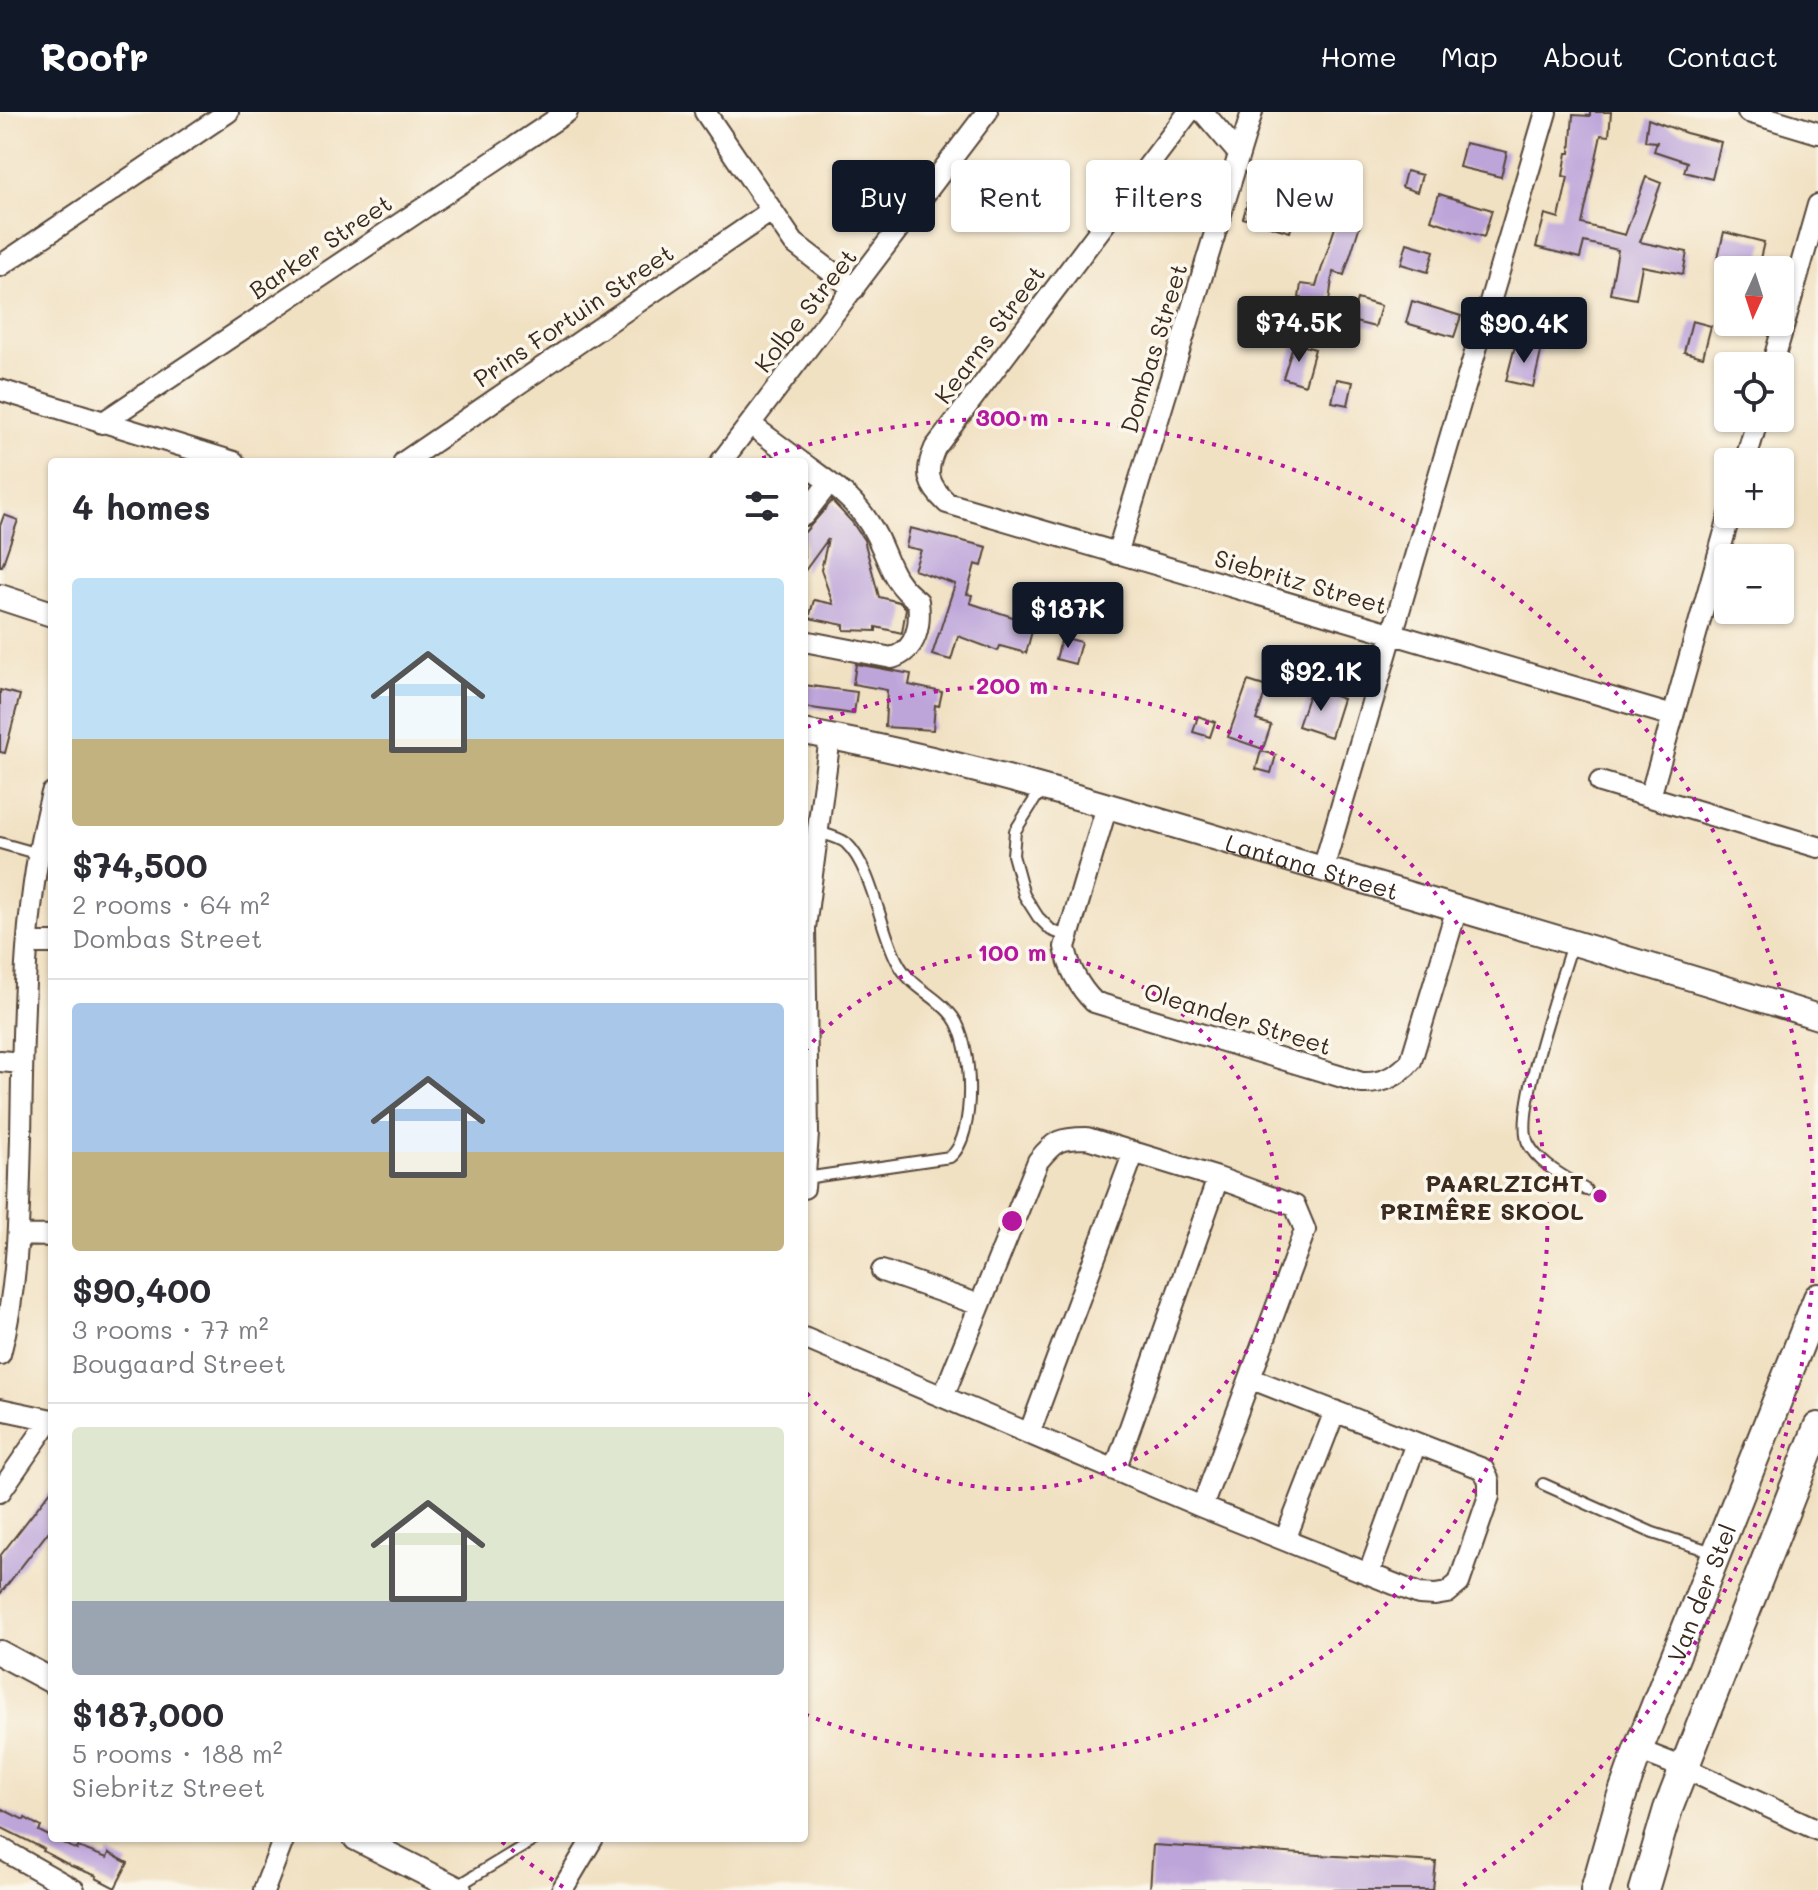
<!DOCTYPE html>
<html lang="en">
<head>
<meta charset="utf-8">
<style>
	:root { --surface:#fff; --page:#f7f7f7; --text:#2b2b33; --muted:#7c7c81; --line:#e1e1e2; --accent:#111827 }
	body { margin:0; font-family:Mali,sans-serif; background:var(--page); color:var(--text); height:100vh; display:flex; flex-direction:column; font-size:30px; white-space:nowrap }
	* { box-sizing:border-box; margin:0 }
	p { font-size:26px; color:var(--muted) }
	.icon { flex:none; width:44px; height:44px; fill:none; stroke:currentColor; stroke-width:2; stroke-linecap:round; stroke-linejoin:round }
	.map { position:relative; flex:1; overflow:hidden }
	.side { position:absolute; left:48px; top:346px; width:760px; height:1384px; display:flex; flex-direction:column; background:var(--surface); border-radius:8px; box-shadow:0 2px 6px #0004 }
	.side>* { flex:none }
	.hud { position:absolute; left:832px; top:48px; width:760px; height:72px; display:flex; gap:16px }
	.needle { width:52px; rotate:183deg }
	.tools { position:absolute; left:1714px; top:144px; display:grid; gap:16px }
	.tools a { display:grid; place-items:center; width:80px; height:80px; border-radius:8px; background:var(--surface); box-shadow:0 2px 6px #0004; font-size:40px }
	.price { position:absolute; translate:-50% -68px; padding:0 18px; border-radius:8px; background:var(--accent); color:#fff; font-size:26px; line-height:52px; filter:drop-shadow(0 2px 4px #0008) }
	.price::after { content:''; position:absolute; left:50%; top:48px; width:24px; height:18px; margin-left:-12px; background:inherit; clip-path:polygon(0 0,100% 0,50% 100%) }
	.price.active { background:#222; color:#fff }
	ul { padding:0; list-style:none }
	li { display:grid; align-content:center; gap:16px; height:424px; padding:0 24px }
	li+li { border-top:2px solid var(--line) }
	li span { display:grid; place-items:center; height:248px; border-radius:8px; color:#555 }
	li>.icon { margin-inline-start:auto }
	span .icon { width:144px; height:144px; fill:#fffc; stroke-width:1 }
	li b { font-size:34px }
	h2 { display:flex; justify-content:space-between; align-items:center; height:96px; padding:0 24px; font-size:34px }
	.chip { padding:0 28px; border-radius:8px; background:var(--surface); box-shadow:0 2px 6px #0004; font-size:28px; line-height:72px }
	.chip.active { background:var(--accent); color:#fff }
	header { display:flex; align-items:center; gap:48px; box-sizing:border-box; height:112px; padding:0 40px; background:var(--accent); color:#fff }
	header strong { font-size:38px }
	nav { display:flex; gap:44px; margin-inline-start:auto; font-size:28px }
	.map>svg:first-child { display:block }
</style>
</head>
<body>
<header>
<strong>Roofr</strong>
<nav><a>Home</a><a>Map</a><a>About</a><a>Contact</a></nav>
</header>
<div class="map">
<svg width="1818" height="1778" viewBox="0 0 1818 1778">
	<rect width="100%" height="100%" fill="#fbf7ec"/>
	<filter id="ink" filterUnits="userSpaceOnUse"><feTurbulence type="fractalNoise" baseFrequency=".0125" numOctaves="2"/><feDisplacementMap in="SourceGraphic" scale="16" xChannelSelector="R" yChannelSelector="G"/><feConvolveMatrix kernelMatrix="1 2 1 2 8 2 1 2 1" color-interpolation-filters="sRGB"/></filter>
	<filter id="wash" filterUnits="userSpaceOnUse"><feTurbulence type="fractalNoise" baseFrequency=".006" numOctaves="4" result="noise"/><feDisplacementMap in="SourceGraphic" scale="32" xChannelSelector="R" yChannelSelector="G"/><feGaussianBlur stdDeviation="1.8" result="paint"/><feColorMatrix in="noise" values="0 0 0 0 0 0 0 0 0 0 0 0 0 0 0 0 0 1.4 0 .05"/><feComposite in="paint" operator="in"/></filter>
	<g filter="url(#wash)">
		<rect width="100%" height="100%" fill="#f1e1c3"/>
		<g id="blocks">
			<path fill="#bda5da" d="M1590,0H1611L1609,24L1601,23L1582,112L1625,123L1646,65L1661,71L1640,130L1687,140L1683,162L1642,154L1636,187L1610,182L1618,138L1584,130L1580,146L1536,135L1545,102L1559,106L1568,65L1563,64L1567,41H1570L1573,3L1590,4Z
				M1648,7L1686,21L1721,30L1712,67L1684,60L1687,50L1654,39L1657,30L1645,29Z
				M1465,31L1507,40L1501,65L1459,55Z
				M1406,59L1422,63L1417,80L1402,75Z
				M1250,82L1297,96L1290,120L1243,106Z
				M1439,82L1492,98L1484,125L1431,108Z
				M1339,103L1361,110L1344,163L1333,160L1329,190L1299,186L1301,172L1316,174Z
				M1724,120L1764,130L1758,155L1718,145Z
				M1407,131L1434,139L1428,160L1401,152Z
				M1357,187L1381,194L1375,215L1351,209Z
				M1412,189L1461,204L1454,225L1406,211Z
				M1692,209L1711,214L1703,245L1684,240Z
				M1516,230L1542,236L1533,275L1506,269Z
				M1294,231L1315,237L1305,273L1283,266Z
				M1337,267L1353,270L1348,293L1332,290Z
				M832,389L852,410L864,428L879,485L899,490L906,496L902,521L876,515V519L844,518V513L809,506L814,488L833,492L821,458L828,427L804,460V421Z
				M4,403L18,408L2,454H0V414Z
				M910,416L987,435L982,454L975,452L967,482L972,483L970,491L1034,512L1026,541L1000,534L998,539L958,524L951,548L932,543L955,472L914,458L921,438L906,435Z
				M1062,525L1081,530L1075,552L1056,547Z
				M856,552L911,562L909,573L942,580L939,594L935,593L933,618L885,615L887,578L853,572Z
				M1248,569L1267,575L1256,608L1271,613L1263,637L1228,625Z
				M804,573L857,580L854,602L804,595Z
				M1311,576L1343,587L1331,625L1298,614Z
				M0,578L20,583L5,641L0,640Z
				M1198,604L1215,610L1210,625L1193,620Z
				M1261,639L1276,643L1271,661L1256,657Z
				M52,1377V1415L0,1482V1444Z
				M0,1696L24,1708L25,1706L41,1715L39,1719L77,1738L78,1735L107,1746L109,1741L128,1751L115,1776L96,1766L97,1764L71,1754L43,1739L44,1737L0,1715Z
				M1153,1733L1436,1750L1433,1778H1150Z"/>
		</g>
	</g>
	<g filter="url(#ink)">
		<use href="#blocks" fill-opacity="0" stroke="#564537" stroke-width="2"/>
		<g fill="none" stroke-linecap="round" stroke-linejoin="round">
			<defs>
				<path id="service" d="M1042,676L1015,719L1013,743L1024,783L1038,805L1051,818L1068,825
					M0,731L39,742
					M1572,832C1561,869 1514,1000 1528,1031C1538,1052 1567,1066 1586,1078
					M805,1066L950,1045C977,1024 973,931 953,905C936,882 911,877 897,849C880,817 872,755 846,731C838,725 827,723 817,720
					M1543,1372L1653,1421L1716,1441
					M456,1775L537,1726"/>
				<path id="minor" d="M705,0L794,131L854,177
					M1189,0L935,336C924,361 928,373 947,391L1673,604
					M1203,0L1239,42
					M1748,0L1818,21
					M0,154L228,0
					M1772,254L1818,93
					M0,278L234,350
					M102,311L567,0
					M750,312L801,350
					M404,350L771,99
					M721,350L987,0
					M1745,350L1758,306
					M804,352C828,370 853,385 869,411C889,441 886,466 918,489C921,513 917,538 892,546L804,529
					M804,403L829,371
					M1117,442L1252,0
					M1600,670L1818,735
					M1650,685L1730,402
					M1107,694L1065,835C1069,856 1079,875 1094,890L1362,971C1382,972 1398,964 1411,949L1457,796
					M1323,757L1546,0
					M29,831H52
					M0,949L22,951
					M804,1076L808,1022L805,816L830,625
					M18,1123L52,1124
					M882,1159L980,1193
					M804,1226L1202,1395L1419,1482L1435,1483L1447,1481L1459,1471L1489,1384V1369L1483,1357L1252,1267
					M0,1242C19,1172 19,1098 21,1025C23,912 22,792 52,681
					M943,1285L1038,1049C1055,1028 1060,1026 1087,1026L1218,1066L1295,1094L1305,1118L1202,1395
					M0,1297L52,1308
					M1029,1322L1134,1040
					M1115,1358L1218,1066
					M0,1380L50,1308
					M1285,1428L1335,1299
					M1369,1461L1416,1331
					M1638,1638L1684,1656L1818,1718
					M0,1736L74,1778
					M264,1778L284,1726
					M562,1778L593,1726"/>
				<g id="tertiary">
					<path d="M0,485L52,502"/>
					<path id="s1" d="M804,620C965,649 1122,698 1278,744C1459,797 1639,849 1818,905"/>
					<path d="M0,1541L52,1569"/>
					<path d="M356,1726L459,1778"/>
				</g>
				<g id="secondary">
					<path id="s2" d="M1595,1778L1621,1686L1638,1638L1818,1186"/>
					<path d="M1644,1778L1668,1697L1818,1315"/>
				</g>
			</defs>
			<use href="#service" stroke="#564537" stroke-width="14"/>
			<use href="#minor" stroke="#564537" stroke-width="24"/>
			<use href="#tertiary" stroke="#564537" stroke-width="28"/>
			<use href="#secondary" stroke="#564537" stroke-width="32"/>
			<use href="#service" stroke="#fff" stroke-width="10"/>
			<use href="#minor" stroke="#fff" stroke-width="20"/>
			<use href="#tertiary" stroke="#fff" stroke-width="24"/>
			<use href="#secondary" stroke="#fff" stroke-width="28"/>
		</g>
	</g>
	<g fill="none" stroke="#b5179e" stroke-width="4" stroke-dasharray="4 8">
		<path d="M805 939A268 268 0 1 1 805 1279"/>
		<path d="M807 615A535 535 0 1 1 807 1603"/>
		<path d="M563 1775A803 803 0 0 1 501 1729M751 350A803 803 0 0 1 1461 1775"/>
	</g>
	<circle fill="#b5179e" stroke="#fbf7ec" stroke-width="3" cx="1600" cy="1084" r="8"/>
	<g text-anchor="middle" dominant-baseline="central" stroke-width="7" stroke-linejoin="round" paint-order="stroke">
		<g font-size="24" fill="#3b2a1e" stroke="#fbf7ec">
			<text transform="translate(320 134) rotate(-34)">Barker Street</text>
			<text transform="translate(805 198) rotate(-52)">Kolbe Street</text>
			<text transform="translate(573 203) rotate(-34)">Prins Fortuin Street</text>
			<text transform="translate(989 222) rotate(-53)">Kearns Street</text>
			<text transform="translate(1153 236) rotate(-73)">Dombas Street</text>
			<text transform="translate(1301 469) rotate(16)">Siebritz Street</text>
			<text stroke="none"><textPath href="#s1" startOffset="526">Lantana Street</textPath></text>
			<text transform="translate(1238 906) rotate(17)">Oleander Street</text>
			<text stroke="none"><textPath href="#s2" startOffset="316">Van der Stel</textPath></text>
		</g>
		<g font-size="24" font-weight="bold" fill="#3b2a1e" stroke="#fbf7ec" text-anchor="end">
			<text x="1584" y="1070">PAARLZICHT<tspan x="1584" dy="28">PRIMÊRE SKOOL</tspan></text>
		</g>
	</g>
	<circle cx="1012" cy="1109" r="12" fill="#b5179e" stroke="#fbf7ec" stroke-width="4"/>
	<g font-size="24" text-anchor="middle" font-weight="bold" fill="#b5179e" stroke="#fbf7ec" stroke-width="7" stroke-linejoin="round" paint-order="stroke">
		<text x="1012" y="314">300 m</text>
		<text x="1012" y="582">200 m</text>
		<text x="1012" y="849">100 m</text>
	</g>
</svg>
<div class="tools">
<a><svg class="needle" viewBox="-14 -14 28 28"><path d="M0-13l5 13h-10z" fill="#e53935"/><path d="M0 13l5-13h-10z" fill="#7c7c81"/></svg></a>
<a><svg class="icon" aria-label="locate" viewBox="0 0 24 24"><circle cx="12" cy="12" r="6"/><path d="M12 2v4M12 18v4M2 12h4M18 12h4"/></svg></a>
<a>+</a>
<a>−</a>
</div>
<b class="price active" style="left:1299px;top:252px">$74.5K</b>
<b class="price" style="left:1524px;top:253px">$90.4K</b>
<b class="price" style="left:1068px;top:538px">$187K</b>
<b class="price" style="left:1321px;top:601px">$92.1K</b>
<div class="hud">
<a class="chip active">Buy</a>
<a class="chip">Rent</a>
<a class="chip">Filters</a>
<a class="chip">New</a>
</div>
<section class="side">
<h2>4 homes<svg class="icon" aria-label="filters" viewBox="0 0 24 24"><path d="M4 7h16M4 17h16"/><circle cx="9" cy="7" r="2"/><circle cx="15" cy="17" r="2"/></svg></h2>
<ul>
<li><span style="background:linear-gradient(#bfe0f5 65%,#c2b280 0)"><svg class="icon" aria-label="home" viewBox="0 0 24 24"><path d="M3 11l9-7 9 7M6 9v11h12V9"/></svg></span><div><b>$74,500</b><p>2 rooms · 64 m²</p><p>Dombas Street</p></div></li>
<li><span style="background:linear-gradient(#a9c7e8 60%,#c2b280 0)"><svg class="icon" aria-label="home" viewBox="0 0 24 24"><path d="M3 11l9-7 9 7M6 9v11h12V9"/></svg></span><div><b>$90,400</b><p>3 rooms · 77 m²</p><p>Bougaard Street</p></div></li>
<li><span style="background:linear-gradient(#dfe7d0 70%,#9aa5b1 0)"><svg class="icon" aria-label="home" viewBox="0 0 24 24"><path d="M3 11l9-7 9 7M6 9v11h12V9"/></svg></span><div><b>$187,000</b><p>5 rooms · 188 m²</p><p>Siebritz Street</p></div></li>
</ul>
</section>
</div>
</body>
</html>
